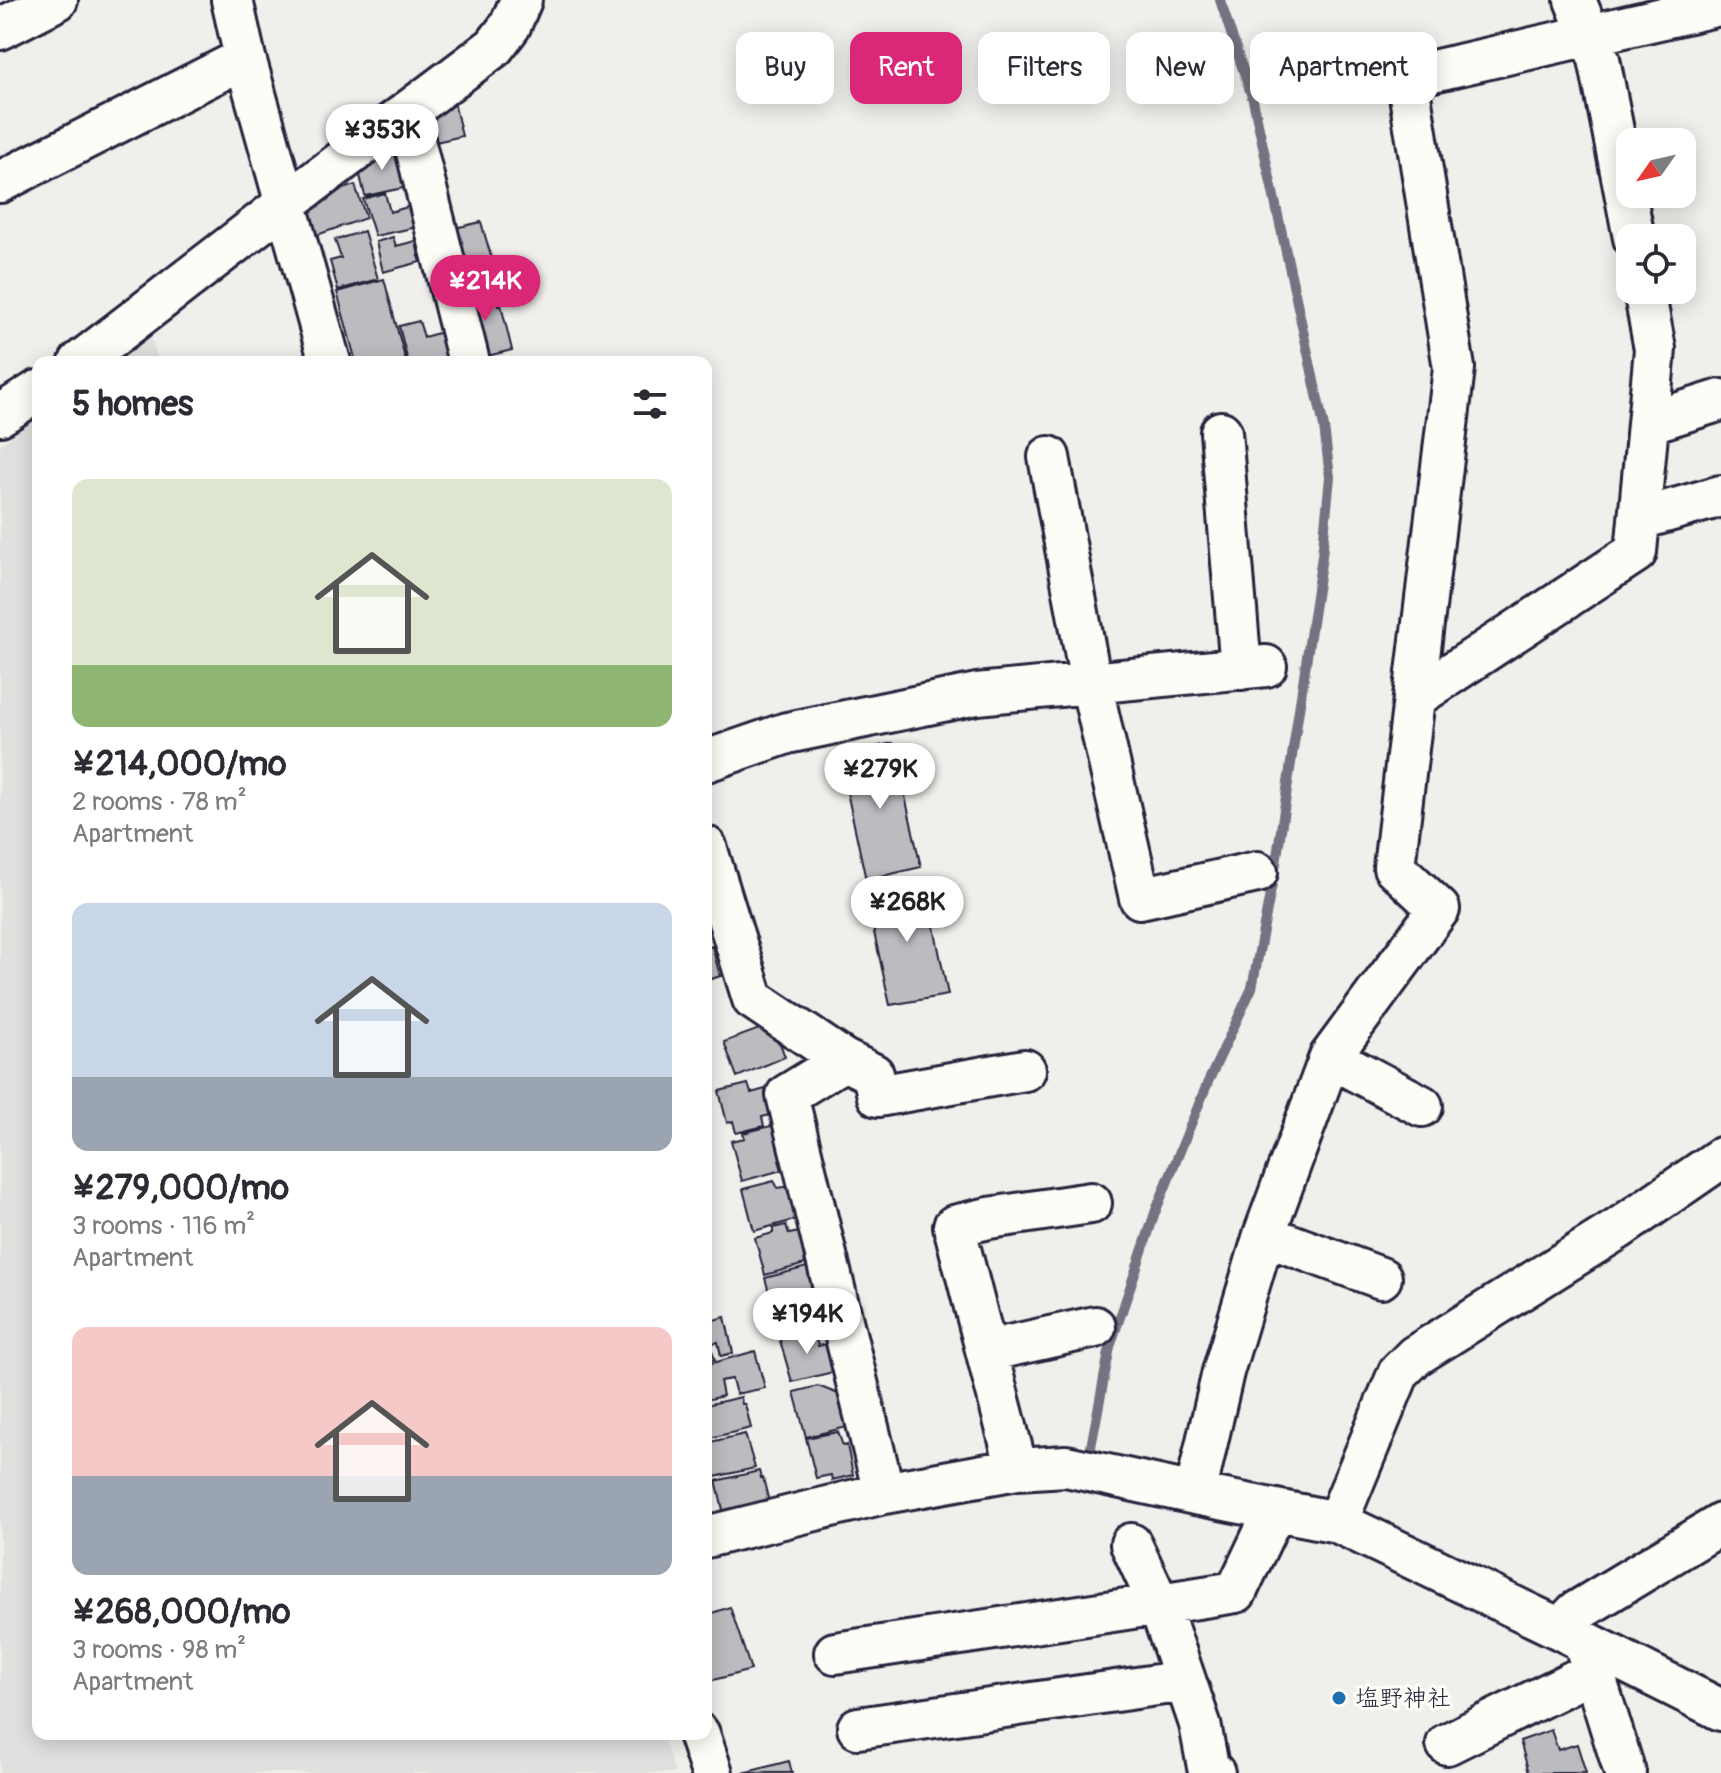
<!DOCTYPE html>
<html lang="en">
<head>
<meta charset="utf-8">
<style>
	:root { --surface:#fff; --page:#f2f2f3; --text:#2b2b33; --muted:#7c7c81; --accent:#db2777 }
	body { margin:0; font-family:Pangolin,"Klee One",sans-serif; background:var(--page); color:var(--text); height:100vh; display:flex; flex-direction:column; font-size:30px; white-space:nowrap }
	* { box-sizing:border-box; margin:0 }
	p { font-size:26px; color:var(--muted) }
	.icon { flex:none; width:44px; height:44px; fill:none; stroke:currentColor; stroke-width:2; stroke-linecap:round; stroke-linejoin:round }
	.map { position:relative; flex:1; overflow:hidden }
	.drawer { position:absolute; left:32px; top:356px; width:680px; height:1384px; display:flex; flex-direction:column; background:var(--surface); border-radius:16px; box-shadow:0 4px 20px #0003 }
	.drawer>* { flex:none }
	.top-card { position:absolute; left:736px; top:32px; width:760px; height:72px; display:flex; gap:16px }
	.needle { width:52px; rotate:236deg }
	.buttons { position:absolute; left:1616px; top:128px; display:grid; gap:16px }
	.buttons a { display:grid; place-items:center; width:80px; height:80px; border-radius:16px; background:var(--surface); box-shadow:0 4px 20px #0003; font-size:40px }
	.price { position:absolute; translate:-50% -68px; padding:0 18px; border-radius:28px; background:#fff; color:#222; font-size:26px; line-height:52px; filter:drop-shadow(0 2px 4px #0008) }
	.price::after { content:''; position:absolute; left:50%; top:48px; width:24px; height:18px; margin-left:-12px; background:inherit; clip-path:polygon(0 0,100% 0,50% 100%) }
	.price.on { background:var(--accent); color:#fff }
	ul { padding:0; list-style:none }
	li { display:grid; align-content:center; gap:16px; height:424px; padding:0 40px }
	li span { display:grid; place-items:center; height:248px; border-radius:16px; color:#555 }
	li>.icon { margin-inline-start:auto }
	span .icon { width:144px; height:144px; fill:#fffc; stroke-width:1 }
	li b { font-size:34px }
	h2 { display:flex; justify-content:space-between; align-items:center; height:96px; padding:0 40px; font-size:34px }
	.chip { padding:0 28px; border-radius:16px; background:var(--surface); box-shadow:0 4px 20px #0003; font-size:28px; line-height:72px }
	.chip.on { background:var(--accent); color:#fff }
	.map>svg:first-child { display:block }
</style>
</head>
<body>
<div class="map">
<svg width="1721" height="1773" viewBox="0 0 1721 1773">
	<rect width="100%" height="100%" fill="#f0efec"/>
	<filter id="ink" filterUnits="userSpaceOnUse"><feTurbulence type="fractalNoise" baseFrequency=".0125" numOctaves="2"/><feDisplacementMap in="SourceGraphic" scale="16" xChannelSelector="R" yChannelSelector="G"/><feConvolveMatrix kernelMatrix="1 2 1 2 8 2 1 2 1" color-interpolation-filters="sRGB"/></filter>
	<g filter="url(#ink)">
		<path fill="#e0e0df" d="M149,329L158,362H107Z
			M38,415V1734H662L675,1773H0V445Z"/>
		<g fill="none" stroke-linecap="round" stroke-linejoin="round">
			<path stroke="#737381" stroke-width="10" d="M1099,1454L1090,1452L1110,1347L1156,1210L1208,1082L1252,988L1276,863L1322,556L1330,477L1324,427L1253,100L1220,0"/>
		</g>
		<path fill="#bcbcc0" stroke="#22223b" stroke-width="2" d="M452,94L462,136L427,144L419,109Z
			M398,147L408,187L365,196L356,159Z
			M355,185L366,218L317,235L306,201Z
			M385,193L390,212L411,206L417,227L375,236L363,199Z
			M481,222L494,266L460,276L442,231Z
			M364,231L378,279L338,290L330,261L341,258L335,240Z
			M393,237L396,246L416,241L420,262L383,272L376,242Z
			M384,279L406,362H356L337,292Z
			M494,287L498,306L501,305L512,350L475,359L457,296Z
			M419,321L424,337L442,332L450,362H408L399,326Z
			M893,743L921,867L866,880L839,755Z
			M925,883L948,995L890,1005L866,896Z
			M712,946L720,976L706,981V948Z
			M773,1024L785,1057L737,1077L724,1042Z
			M748,1084L751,1093L769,1088L775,1114L762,1117L764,1126L736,1133L733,1121L727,1123L719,1091Z
			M783,1123L791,1158L779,1160L782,1170L742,1181L731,1141L745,1138L743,1133Z
			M774,1181L778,1188L792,1186L798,1219L754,1231L743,1189Z
			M786,1225L789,1234L800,1232L805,1264L765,1275L755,1238L773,1233V1228Z
			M811,1266L820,1307L776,1318L765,1278Z
			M725,1317L733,1353L721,1356L718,1342L710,1344L715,1360L706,1362V1322Z
			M804,1331L814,1332L818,1346L830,1343L837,1371L792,1382L779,1337Z
			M755,1351L765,1388L736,1394L732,1379L720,1381L723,1396L706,1400V1365Z
			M818,1386L841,1395L847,1427L806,1437L794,1392Z
			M741,1397L742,1404H745L751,1428L706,1439V1405Z
			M838,1432L843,1446L847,1445L853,1475L832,1480L831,1475L816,1478L806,1438Z
			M745,1434L755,1468L710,1478L706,1464V1443Z
			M759,1471L761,1478H763L769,1502L724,1514L716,1481Z
			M730,1607L751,1670L706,1682V1615Z
			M1551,1730L1558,1750L1577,1744L1586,1773H1529L1520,1741Z
			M789,1761L792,1773H743Z"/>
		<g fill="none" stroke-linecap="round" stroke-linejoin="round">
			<defs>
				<path id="minor" d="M232,0L245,58L330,362
					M1575,0L1599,59L1634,238
					M0,29L57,0
					M407,112L469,362
					M0,182L245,58
					M1644,290L1655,349L1636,552L1414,698L1454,368L1407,77L1715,6
					M80,362L285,204L494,47L510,26L521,0
					M0,415L38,391
					M1648,423L1721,400
					M1221,432L1241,669
					M1049,457L1091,683L1140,898L1257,872
					M1640,519L1721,496
					M706,761L787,733L977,694L1266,666
					M706,847L753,999L844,1060
					M1330,1057L1422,1106
					M1264,1235L1381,1278
					M987,1351L1095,1327
					M1017,1469L954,1226L989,1218L1091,1203
					M884,1493L787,1095L844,1060L873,1074L878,1096L1025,1070
					M1195,1494L1223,1372L1264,1235L1330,1057L1439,909L1394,867L1414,698
					M1337,1522L1399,1372L1415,1356L1618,1229L1721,1158
					M706,1537L884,1493L1017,1469L1066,1466L1195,1494L1337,1522L1560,1629L1721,1710
					M1560,1629L1576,1612L1721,1524
					M1585,1645L1625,1773
					M835,1653L1159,1604L1131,1544
					M858,1728L1185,1681
					M699,1734L712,1773
					M1447,1744L1594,1671
					M1214,1773L1208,1767L1200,1724L1159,1604L1236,1592L1275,1510"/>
			</defs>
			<use href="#minor" stroke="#22223b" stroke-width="46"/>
			<use href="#minor" stroke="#fdfcf7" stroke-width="40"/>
		</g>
	</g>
	<circle fill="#1f6fb2" stroke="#fdfcf7" stroke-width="3" cx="1339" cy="1698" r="8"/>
	<g text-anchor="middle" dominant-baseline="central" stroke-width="7" stroke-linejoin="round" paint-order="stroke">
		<g font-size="24" fill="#22223b" stroke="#fdfcf7" text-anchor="start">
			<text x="1355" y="1698">塩野神社</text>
		</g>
	</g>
</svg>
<div class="buttons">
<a><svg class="needle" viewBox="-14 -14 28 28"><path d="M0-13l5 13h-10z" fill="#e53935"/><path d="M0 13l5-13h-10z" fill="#7c7c81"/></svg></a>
<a><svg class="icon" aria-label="locate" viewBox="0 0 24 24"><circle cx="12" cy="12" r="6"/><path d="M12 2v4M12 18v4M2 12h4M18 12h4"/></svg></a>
</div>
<b class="price" style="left:382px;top:172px">¥353K</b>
<b class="price on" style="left:485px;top:323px">¥214K</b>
<b class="price" style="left:880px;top:811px">¥279K</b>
<b class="price" style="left:907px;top:944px">¥268K</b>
<b class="price" style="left:807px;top:1356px">¥194K</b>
<div class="top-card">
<a class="chip">Buy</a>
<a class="chip on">Rent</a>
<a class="chip">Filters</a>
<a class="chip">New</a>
<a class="chip">Apartment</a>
</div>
<section class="drawer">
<h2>5 homes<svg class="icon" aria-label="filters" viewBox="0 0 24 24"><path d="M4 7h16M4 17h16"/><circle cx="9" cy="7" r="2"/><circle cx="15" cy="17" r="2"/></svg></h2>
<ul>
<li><span style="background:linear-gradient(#dfe7d0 75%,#8fb573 0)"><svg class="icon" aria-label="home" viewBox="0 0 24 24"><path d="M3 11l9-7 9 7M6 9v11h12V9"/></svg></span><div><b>¥214,000/mo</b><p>2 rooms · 78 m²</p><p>Apartment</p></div></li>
<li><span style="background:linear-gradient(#c9d6e8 70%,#9aa5b1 0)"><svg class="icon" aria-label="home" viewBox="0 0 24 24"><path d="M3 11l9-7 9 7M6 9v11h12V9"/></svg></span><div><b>¥279,000/mo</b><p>3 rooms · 116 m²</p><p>Apartment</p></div></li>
<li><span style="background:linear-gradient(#f6c9c9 60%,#9aa5b1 0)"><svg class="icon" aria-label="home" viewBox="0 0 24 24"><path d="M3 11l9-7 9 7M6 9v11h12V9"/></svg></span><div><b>¥268,000/mo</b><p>3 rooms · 98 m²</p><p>Apartment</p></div></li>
</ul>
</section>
</div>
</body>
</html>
